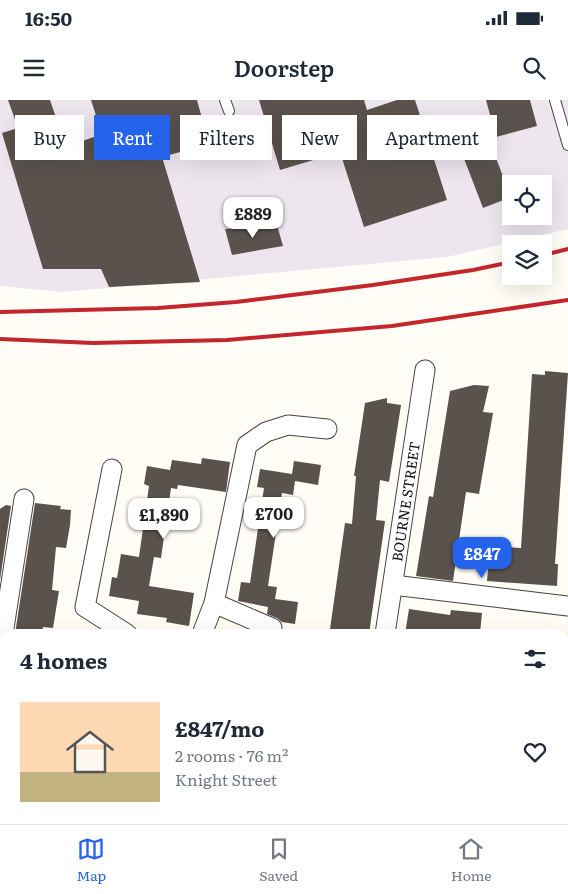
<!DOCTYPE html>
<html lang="en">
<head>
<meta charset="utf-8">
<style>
	:root { --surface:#fff; --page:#f2f2f3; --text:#1f2937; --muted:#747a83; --line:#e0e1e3; --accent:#2563eb }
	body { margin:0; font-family:Literata,serif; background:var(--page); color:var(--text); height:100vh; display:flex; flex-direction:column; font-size:19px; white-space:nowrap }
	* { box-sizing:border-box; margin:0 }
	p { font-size:16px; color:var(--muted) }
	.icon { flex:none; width:28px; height:28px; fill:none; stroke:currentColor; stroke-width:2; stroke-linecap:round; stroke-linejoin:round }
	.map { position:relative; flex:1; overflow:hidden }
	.side { position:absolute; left:0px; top:529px; width:569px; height:196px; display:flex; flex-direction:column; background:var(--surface); border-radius:15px 15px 0 0; box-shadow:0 5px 20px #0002 }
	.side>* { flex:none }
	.banner { position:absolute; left:15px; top:15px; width:539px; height:45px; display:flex; gap:10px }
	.fabs { position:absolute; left:502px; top:75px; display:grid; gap:10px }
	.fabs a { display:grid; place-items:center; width:50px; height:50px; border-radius:0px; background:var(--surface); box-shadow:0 5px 20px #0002; font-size:25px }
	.price { position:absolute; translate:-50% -42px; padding:0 11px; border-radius:10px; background:#fff; color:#222; font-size:16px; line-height:32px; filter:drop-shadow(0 1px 2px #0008) }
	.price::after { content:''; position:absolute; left:50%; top:30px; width:15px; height:11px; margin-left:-8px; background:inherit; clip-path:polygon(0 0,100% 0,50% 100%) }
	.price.on { background:var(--accent); color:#fff }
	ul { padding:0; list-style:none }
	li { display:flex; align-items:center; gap:15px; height:125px; padding:0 20px }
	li+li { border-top:1px solid var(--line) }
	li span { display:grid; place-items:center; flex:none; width:140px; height:100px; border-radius:0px; color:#555 }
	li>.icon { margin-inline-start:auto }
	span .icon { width:60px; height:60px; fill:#fffc; stroke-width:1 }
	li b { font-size:21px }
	h2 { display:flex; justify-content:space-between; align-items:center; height:60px; padding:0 20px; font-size:21px }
	.pill { padding:0 18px; border-radius:0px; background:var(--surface); box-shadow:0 5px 20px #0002; font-size:18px; line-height:45px }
	.pill.on { background:var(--accent); color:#fff }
	.status { display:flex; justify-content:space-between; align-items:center; height:35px; padding:0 25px; background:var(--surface); direction:ltr }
	.status svg { height:14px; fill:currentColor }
	header { display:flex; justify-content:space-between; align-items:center; height:65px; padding:0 20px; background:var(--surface); font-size:22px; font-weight:600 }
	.tabs { display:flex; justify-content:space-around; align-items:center; height:70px; border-top:1px solid var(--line); background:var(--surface); font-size:14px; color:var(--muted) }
	.tabs a { display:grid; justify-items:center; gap:2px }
	.tabs .on { color:var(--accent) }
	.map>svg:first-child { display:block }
</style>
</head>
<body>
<div class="status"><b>16:50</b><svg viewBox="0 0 49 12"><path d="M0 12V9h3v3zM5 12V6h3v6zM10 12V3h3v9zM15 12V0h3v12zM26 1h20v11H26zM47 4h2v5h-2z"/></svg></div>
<header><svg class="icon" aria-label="menu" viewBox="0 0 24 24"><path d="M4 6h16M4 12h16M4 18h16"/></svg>Doorstep<svg class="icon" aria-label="search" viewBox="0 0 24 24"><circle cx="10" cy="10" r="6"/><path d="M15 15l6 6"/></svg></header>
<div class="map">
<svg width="568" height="724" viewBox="0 0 568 724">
	<rect width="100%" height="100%" fill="#fffdf5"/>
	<path fill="#eee6ef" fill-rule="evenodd" d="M0,0H568V129L447,157L63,192L0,186ZM511,84H544V116H511Z"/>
	<path fill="#5a524d" d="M8,0H50L66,47L102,34L91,0H197L209,44L162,57L200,182L109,187L101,169H43L2,33L18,28Z
		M259,0H364L367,10L397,0H415L447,100L364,127L340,52L280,70Z
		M486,0H530L537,26L496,37Z
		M491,45L511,97L483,108L463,56Z
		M277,125L283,146L232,155L225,129Z
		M545,271L568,273L555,464H558L557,486L487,481L490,446L521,448L532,274L545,275Z
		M474,285L489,286L483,312L493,313L479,394L466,392L453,481L416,476L429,396L433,397L450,291Z
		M387,298V303L401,305L389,382L380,380L376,420L385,421L369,534H343L344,531L330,529L345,423L352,424L356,376H354L365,303Z
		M202,358L230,362L226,392L178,385L177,389L171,388L161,458L154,457L149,486L194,493L189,526L166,522L167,518L137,514L139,501L109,496L112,477L117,478L121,454L139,457L149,386L144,384L147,366L170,370L172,360L201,364Z
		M294,361L321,365L318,385L295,381L293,395L282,393L268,486L277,487L275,499L298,502L295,524L282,522L277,518L267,514L268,507L238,501L241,482L250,483L264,388L257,387L260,369L292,374Z
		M35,403L61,406L60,409L71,410L70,425L66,448L56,447L52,490L59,491L53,528L43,527L42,534H15Z
		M6,405L11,406L0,480V409Z
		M409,509L450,515L451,510L482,513L480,533L442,529V534H405Z"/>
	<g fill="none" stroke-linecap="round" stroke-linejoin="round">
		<defs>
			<path id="service" d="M225,0L229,11
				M555,0L568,45"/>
			<g id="minor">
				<path d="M112,369L85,507L127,534"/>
				<path d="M393,485L568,506"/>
				<path d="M214,503L272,528V534"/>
				<path d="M202,534L214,503L247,345L266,332L288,325L327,329"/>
				<path id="s1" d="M385,534L425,270"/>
				<path d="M0,554L24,399"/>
				<path d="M564,642L568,593"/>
				<path d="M215,720L218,724"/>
				<path d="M186,724L192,720"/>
				<path d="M356,724V720"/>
				<path d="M557,724V720"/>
			</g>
		</defs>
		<use href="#service" stroke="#444" stroke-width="12"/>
		<use href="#minor" stroke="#444" stroke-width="21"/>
		<use href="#service" stroke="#fff" stroke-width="10"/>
		<use href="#minor" stroke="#fff" stroke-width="19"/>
		<path stroke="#c4262e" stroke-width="4" d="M544,155L568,149
			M0,212L158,208L236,202L373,185L473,170L511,162
			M0,239L93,243L227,240L392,226L568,200"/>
	</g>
	<g text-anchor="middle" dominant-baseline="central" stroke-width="5" stroke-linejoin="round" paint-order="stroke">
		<g font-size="14" fill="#111" stroke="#fff">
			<text stroke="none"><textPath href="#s1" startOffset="134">BOURNE STREET</textPath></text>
		</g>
	</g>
</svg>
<div class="fabs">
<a><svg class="icon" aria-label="locate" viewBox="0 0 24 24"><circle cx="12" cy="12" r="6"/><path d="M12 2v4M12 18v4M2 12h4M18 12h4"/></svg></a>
<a><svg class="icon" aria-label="layers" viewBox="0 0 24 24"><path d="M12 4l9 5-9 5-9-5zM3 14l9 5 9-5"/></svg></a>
</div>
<b class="price" style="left:253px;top:139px">£889</b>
<b class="price" style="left:274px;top:439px">£700</b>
<b class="price" style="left:164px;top:440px">£1,890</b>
<b class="price on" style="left:482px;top:479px">£847</b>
<div class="banner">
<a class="pill">Buy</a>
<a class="pill on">Rent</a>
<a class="pill">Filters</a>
<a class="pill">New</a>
<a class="pill">Apartment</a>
</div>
<section class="side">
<h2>4 homes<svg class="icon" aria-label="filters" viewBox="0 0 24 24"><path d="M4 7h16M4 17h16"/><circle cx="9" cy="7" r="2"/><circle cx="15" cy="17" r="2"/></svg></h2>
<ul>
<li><span style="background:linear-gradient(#ffd9b3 70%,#c2b280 0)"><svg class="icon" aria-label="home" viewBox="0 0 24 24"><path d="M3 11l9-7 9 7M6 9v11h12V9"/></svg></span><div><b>£847/mo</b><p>2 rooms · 76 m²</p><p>Knight Street</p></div><svg class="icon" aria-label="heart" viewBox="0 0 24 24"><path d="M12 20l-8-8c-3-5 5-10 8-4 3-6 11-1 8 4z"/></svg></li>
</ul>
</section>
</div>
<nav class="tabs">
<a class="on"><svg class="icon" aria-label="map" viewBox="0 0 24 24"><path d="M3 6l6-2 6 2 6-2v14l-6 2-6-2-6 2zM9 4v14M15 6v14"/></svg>Map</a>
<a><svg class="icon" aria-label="saved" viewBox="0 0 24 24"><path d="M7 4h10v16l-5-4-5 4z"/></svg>Saved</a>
<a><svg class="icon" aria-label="home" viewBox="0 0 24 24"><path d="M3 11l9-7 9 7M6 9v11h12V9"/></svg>Home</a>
</nav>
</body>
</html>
